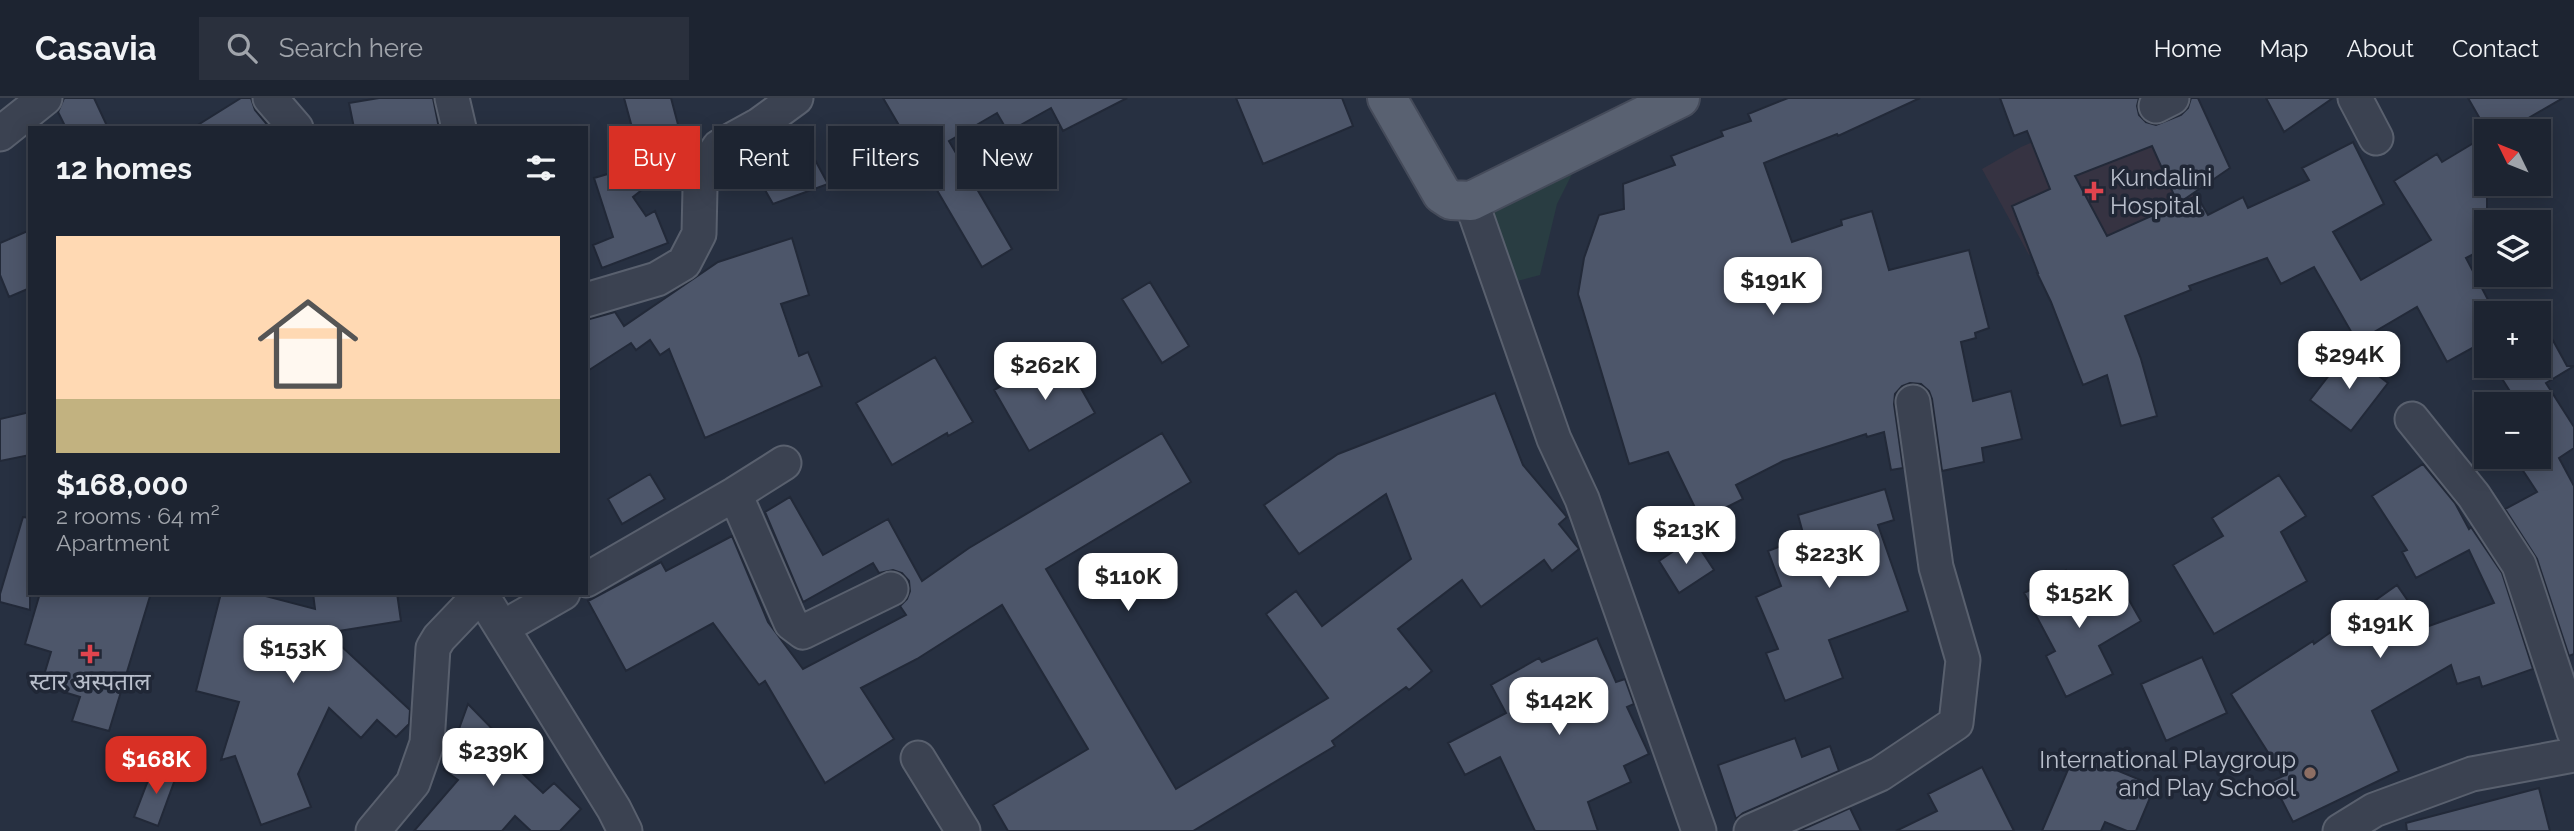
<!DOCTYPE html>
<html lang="en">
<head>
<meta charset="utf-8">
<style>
	:root { --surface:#1d2431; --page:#2a303d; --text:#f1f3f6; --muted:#a0a4ab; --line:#3b414d; --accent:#d93025 }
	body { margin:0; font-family:Raleway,"Noto Sans Devanagari",sans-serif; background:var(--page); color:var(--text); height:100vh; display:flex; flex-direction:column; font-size:26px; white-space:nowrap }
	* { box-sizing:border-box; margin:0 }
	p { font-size:23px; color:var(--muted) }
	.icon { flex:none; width:38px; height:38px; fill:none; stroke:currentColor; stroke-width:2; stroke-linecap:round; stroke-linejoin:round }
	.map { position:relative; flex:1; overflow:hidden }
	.details { position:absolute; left:28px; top:28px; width:560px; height:469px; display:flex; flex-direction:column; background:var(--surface); border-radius:0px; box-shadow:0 4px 18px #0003,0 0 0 2px var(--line) }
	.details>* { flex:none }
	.banner { position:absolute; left:609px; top:28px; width:665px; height:63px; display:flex; gap:14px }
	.needle { width:46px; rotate:313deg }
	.controls { position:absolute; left:2474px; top:21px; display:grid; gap:14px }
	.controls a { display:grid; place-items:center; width:77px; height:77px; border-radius:0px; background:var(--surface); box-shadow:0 4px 18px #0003,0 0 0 2px var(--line); font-size:35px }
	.price { position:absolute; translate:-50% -60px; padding:0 16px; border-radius:14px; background:#fff; color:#222; font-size:23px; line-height:46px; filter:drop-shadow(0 2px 4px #0008) }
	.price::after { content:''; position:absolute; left:50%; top:42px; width:21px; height:16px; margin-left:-10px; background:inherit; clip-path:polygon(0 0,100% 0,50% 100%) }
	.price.current { background:var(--accent); color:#fff }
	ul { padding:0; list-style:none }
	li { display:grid; align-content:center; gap:14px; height:371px; padding:0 28px }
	li span { display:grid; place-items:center; height:217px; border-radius:0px; color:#555 }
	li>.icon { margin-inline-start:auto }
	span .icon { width:126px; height:126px; fill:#fffc; stroke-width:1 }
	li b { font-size:30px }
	h2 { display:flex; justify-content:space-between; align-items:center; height:84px; padding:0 28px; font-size:30px }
	.tag { padding:0 24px; border-radius:0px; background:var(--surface); box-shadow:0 4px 18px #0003,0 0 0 2px var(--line); font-size:24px; line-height:63px }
	.tag.current { background:var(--accent); color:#fff }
	header { display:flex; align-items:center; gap:42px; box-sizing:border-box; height:98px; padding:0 35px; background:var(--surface); border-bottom:2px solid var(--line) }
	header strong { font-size:33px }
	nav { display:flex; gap:38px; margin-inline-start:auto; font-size:24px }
	.search { width:490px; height:63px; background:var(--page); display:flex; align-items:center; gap:18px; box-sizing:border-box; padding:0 24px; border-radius:0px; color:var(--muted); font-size:26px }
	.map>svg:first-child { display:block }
</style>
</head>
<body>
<header>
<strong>Casavia</strong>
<div class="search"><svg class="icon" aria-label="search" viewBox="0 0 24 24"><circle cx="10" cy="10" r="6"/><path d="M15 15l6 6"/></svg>Search here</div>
<nav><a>Home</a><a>Map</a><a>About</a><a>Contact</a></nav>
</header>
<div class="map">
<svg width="2574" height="733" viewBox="0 0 2574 733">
	<rect width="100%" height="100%" fill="#273041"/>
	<path fill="#363342" d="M2135,0H2149L2205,116L2102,166L2082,130L2029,157L1982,71L2021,49Z"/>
	<path fill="#293d42" d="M1580,60L1557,106L1540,177L1513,184L1492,109Z"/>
	<path fill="#4d566a" stroke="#222938" stroke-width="2" fill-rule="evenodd" d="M64,0H94L108,30H66L58,14Z
		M241,0H251L255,12L270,30H193Z
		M379,0H433L439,30H354L349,5Z
		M624,0H671L680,34L663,39L669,58L690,51L691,53L633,99L646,118L655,113L668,145L602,170L593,147L613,139L594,80L642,66Z
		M883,0H1127L1063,33L1051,10L1008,34L997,15L949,43L1012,151L982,169Z
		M1236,0H1342L1353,28L1263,66Z
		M1788,0H1920L1838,38L1837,36L1764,65L1792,144L1842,127L1841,122L1872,113L1889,172L1969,152L1989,230L1975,235L1976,240L1961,244L1973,303L2011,293L2022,341L1982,350L1984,364L1942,373L1932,301L1929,293L1921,286L1910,285L1902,288L1895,296L1894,306L1903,370L1891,372L1884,334L1867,339L1866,336L1783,363L1736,387L1743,401L1701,422L1668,354L1629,366L1578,196L1584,160L1599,117L1624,111L1623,86L1675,67L1671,58L1723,38L1721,33L1751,23L1748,16Z
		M2000,0H2139L2137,8L2139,17L2146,24L2156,27L2181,17L2188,10L2191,0H2198L2230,70L2179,105L2197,98L2208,117L2243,99L2248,110L2309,82L2302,70L2353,44L2384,106L2333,134L2361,182L2431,142L2394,83L2437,56L2442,64L2487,37V149L2466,160L2495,215H2487V242L2447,264L2417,209L2357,244L2314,169L2281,186L2267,160L2189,188L2191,192L2125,218L2141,261L2157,318L2121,328L2107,277L2083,287L2051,204L2037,175H2038L2012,108L2050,91L2027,33L2014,38ZM2152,48L2178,106L2107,138L2075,78Z
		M2266,0H2333L2284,34Z
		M2468,0H2563L2506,33H2487Z
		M799,32L828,86L773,106L752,69V58Z
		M30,132V190L9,199L0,177V145Z
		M792,140L809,197L781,206L799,258L808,254L822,288L705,340L669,251L660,257L650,242L636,252L631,245L586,274V222L615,214L624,228L718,164Z
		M1150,184L1189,248L1162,265L1122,201Z
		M2539,217L2567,268H2574L2546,285L2574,329V350L2559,360L2574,388V556L2569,558L2537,461L2505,411L2537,394L2514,359H2551L2539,340V306H2518L2494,268H2539Z
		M2347,254L2388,285L2351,333L2310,302Z
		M1061,255L1095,315L1029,353L994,292Z
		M935,259L973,324L948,338L947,335L892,367L856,305Z
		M1495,295L1523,367L1567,419L1559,426L1579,451L1552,473L1544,462L1481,509L1462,482L1398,531L1432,573L1409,592L1406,589L1332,643L1335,648L1193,733H1008L993,707L1088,651L1002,507L917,561L861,590L894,641L825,685L765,583L759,587L713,525L626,573L588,503L661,464L666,473L732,438L768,524L803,571L906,517L900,508L907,501L910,493L909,483L902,475L893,472L879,475L873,465L803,504L765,414L790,399L823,457L888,421L922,483L969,450L1162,335L1191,384L1046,471L1176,691L1328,600L1266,516L1296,493L1322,528L1411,461L1386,396L1299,456L1264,407L1338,356Z
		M30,314V357L0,363V321Z
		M2423,366L2455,405L2469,431L2471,429L2502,475L2533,571L2482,589L2479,579L2457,586L2451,567L2372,613L2399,673L2293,724L2272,683L2283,678L2231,596L2313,543L2314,546L2397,487L2426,529L2494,505L2469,452L2416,480L2402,454L2407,452L2372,398Z
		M650,376L665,401L622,426L608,401Z
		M2279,377L2306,418L2281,434L2307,483L2214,536L2173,467L2223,438L2212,420Z
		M1885,391L1894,422L1878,427L1908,513L1829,542L1843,580L1785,603L1766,555L1778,551L1756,499L1781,488L1768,453L1804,439L1798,417Z
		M23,419L30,420V512L0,504V496Z
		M1693,440L1714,472L1679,495L1659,463Z
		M2066,472L2085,508L2121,488L2141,523L2099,548L2113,576L2066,599L2046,558L2055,553L2024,495Z
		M40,495H151L109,633L72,623L80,599L41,587L51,554L25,546Z
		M221,495H254L315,511L313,495H397L401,523L327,535L410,612L409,626L396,639L377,622L361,640L329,610L298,676L311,709L261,727L235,658L221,662L239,604L196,593Z
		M1597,540L1616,584L1625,581L1634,606L1627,609L1649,656L1624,668L1631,684L1588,704L1598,733H1535L1500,659L1465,677L1448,645L1506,615L1491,587L1539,560L1542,564Z
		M2202,559L2227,615L2166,643L2141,586Z
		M468,606L508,647L502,656L543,695L554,685L581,711L560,733H531L515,718L502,733H414L458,682L444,672Z
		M1795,640L1802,659L1830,648L1839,673L1743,715L1736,721L1718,667Z
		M2075,655L2155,688L2136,733H2127L2105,724L2101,733H2042Z
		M154,667L177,676L158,728L134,719Z
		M1982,669L2014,733H1896L1937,713L1928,696Z
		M2539,690L2550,733H2407L2406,725Z
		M1850,710L1861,733H1799Z"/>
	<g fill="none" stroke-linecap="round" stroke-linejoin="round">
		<defs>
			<path id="minor" d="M270,0L296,30
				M452,0L459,30
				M2355,0L2376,40
				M2156,8L2172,0
				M0,36L45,0
				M1471,103L1554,341L1582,401L1699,733
				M586,202L657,181L684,165L699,136L700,90L706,68L719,49L759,27L796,0
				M2412,321L2474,398L2519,467L2574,634
				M735,396L791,525L803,534L891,491
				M586,482L735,396L784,365
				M502,530L563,495
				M918,660L963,733
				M373,733L413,685L427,645L433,550L439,540L481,496L614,711L625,733
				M1751,733L1880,676L1956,625L1963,562L1936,469L1913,304
				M2340,733L2374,712L2472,676L2574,657"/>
			<path id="major" d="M1387,0L1442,96L1451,102L1471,103L1680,0"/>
		</defs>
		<use href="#minor" stroke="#59606e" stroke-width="37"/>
		<use href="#major" stroke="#454b5a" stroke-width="42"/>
		<use href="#minor" stroke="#3b4251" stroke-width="33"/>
		<use href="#major" stroke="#596171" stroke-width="38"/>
	</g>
	<g fill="#e0444e" stroke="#202736" stroke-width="2.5">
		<path d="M2090.5 82.5h7v7h7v7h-7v7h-7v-7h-7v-7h7z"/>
		<path d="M86.5 545.5h7v7h7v7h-7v7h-7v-7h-7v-7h7z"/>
	</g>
	<circle fill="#8d6e63" stroke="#202736" stroke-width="2.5" cx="2310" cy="675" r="7"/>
	<g text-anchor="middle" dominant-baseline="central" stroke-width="7" stroke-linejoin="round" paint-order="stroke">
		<g font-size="24" fill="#b8becb" stroke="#202736" text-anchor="start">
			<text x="2110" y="79">Kundalini<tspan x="2110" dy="28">Hospital</tspan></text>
			<text x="90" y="583" text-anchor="middle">स्टार अस्पताल</text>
			<text x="2296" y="661" text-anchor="end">International Playgroup<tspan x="2296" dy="28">and Play School</tspan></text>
		</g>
	</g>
</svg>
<div class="controls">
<a><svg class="needle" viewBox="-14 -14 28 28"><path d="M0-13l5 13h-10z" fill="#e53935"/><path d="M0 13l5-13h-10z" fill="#a0a4ab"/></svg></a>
<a><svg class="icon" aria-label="layers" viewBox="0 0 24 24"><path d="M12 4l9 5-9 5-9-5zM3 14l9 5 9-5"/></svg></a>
<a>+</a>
<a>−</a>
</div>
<b class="price" style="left:1773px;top:219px">$191K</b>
<b class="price" style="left:2349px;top:293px">$294K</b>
<b class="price" style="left:1045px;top:304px">$262K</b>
<b class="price" style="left:1686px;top:468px">$213K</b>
<b class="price" style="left:1829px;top:492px">$223K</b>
<b class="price" style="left:1128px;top:515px">$110K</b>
<b class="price" style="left:2079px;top:532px">$152K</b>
<b class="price" style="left:2380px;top:562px">$191K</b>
<b class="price" style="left:293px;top:587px">$153K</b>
<b class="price" style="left:1559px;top:639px">$142K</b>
<b class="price" style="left:493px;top:690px">$239K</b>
<b class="price current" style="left:156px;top:698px">$168K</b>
<div class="banner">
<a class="tag current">Buy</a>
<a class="tag">Rent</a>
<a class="tag">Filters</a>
<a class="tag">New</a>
</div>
<section class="details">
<h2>12 homes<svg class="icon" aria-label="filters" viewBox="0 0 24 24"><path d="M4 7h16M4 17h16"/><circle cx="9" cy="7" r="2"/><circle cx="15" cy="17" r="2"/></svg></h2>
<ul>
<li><span style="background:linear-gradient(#ffd9b3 75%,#c2b280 0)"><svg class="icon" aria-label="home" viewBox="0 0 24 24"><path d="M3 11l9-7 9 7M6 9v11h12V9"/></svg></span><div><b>$168,000</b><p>2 rooms · 64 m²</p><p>Apartment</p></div></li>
</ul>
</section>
</div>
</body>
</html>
